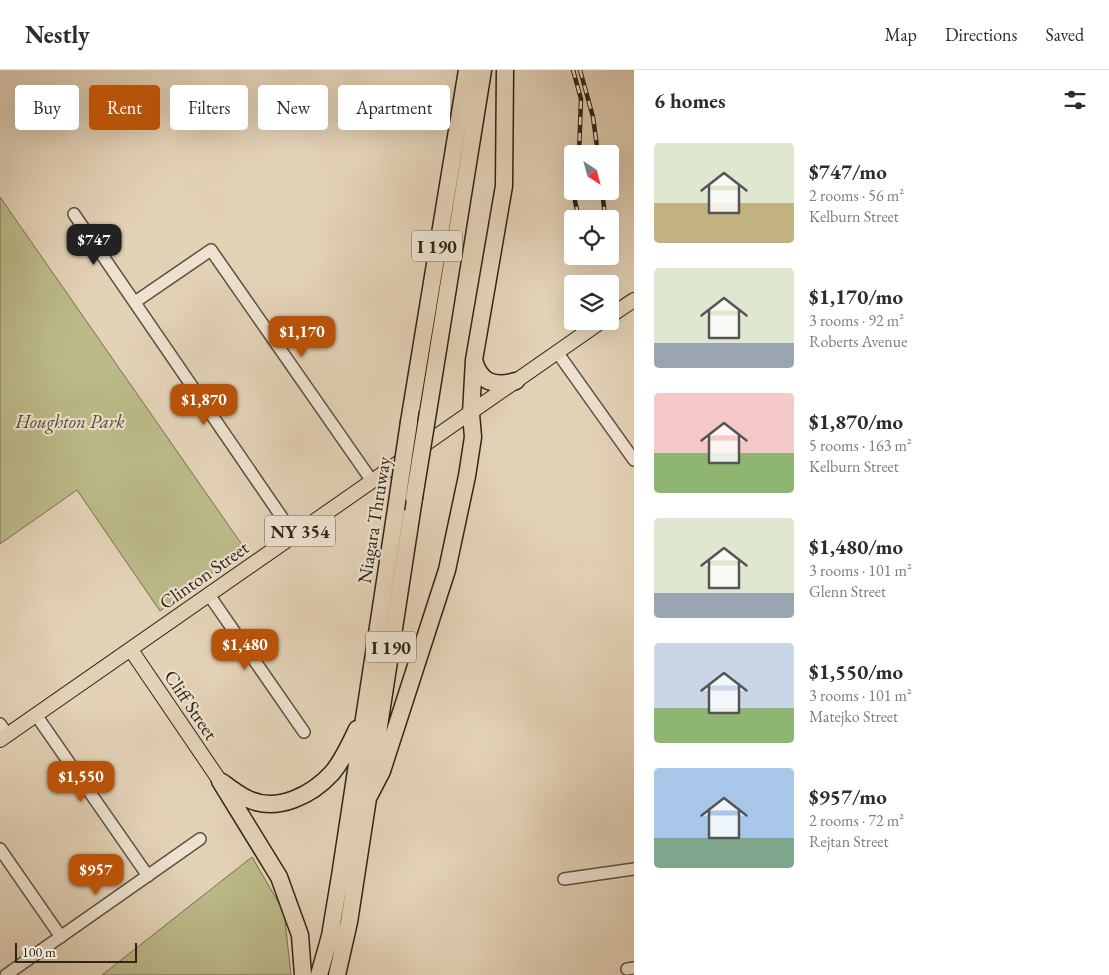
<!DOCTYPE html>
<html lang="en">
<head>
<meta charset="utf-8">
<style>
	:root { --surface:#fff; --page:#f2f2f3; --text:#2b2b33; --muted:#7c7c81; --line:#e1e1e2; --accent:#b45309 }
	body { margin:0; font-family:"EB Garamond",serif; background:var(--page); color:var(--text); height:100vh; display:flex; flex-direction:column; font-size:19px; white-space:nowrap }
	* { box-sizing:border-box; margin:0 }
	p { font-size:16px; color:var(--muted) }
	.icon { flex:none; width:28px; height:28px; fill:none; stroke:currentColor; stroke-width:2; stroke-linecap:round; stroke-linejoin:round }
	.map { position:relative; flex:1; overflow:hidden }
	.details { display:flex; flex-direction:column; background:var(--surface); width:475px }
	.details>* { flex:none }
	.hud { position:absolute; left:15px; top:15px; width:475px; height:45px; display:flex; gap:10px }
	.needle { width:32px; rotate:144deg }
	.controls { position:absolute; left:564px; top:75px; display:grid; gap:10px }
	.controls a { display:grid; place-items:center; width:55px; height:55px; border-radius:5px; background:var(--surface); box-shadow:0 5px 20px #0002; font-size:25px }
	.scale { position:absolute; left:15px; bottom:12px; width:122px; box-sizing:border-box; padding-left:5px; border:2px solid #302417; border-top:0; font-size:14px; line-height:18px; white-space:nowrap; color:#302417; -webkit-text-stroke:4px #ede2d0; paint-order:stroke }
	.price { position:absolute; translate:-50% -42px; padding:0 11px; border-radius:10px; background:var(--accent); color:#fff; font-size:16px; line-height:32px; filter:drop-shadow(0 1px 2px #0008) }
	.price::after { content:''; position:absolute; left:50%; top:30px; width:15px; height:11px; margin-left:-8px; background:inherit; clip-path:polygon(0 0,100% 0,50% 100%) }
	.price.on { background:#222; color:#fff }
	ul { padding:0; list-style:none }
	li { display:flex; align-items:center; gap:15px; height:125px; padding:0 20px }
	li span { display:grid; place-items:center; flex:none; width:140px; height:100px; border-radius:5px; color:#555 }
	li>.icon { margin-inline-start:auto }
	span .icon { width:60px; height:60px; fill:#fffc; stroke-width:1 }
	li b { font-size:21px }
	h2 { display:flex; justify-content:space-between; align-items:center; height:60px; padding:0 20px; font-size:21px }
	.tag { padding:0 18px; border-radius:5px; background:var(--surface); box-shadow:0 5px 20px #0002; font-size:18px; line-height:45px }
	.tag.on { background:var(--accent); color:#fff }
	header { display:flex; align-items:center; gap:30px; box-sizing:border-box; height:70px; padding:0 25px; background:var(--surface); border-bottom:1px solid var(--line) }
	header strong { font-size:24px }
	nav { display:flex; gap:28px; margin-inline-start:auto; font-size:18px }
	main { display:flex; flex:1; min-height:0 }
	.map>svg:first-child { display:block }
</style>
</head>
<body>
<header>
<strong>Nestly</strong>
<nav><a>Map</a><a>Directions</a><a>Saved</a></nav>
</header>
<main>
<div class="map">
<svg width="634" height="905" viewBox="0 0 634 905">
	<rect width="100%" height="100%" fill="#e4d2b7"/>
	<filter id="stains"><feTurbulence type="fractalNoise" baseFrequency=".004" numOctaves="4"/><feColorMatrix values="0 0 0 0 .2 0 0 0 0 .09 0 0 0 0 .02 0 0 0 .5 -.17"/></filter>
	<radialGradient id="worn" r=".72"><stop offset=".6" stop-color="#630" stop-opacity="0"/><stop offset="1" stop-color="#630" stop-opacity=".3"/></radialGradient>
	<path fill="#bcba89" stroke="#766f50" d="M0,127L245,479L160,541L77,420L0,474Z
		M252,787L284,842L291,905H102Z"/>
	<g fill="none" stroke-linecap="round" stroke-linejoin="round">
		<defs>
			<path id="minor" d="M74,144L294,465
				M135,232L211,180L372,411
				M557,282L634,390
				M209,525L304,662
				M36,645L148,806
				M0,654L8,665
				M0,779L61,867
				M564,809L634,799
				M627,899L634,898
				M6,905L200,769"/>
			<path id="major" d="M610,246L634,230
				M131,580L220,711
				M0,670L602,251"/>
			<path id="highway" d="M474,290C480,313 495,317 516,311
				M428,342L483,0
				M409,352L467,0
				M220,711L279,807L300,865L303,905
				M222,712C230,718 239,725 248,729C277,743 312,725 332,703C343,690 350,674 357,659
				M369,726L382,701L447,500L467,406L473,367L471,344L474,290L504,116L505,0
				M319,905L330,866L340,806L396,439
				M337,905L349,852L414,428"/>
		</defs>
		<use href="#minor" stroke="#5d503f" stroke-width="14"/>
		<use href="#major" stroke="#302417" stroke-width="16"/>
		<use href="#highway" stroke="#302417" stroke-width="19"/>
		<use href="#minor" stroke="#ede2d0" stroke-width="11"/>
		<use href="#major" stroke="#e4d2b7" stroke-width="14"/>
		<use href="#highway" stroke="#e4d2b7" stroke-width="16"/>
		<defs>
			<path id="rail" d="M573,0L581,29L579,84
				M580,0L593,47L598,84
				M576,121L575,131L579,149
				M602,121L605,145"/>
		</defs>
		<use href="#rail" stroke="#302417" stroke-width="4.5"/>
		<use href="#rail" stroke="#ede2d0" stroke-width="2.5" stroke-dasharray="8" stroke-linecap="butt"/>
		<defs>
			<path id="highway-bridge" d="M414,428L428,342
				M396,439L409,352"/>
		</defs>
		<use href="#highway-bridge" stroke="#302417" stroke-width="19" stroke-linecap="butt"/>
		<use href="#highway-bridge" stroke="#e4d2b7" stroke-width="16"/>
	</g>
	<g text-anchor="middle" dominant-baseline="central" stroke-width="4.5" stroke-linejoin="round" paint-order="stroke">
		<g fill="#ede2d0" stroke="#695d4e" stroke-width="1">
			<rect x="412" y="160.5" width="50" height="31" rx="4"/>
			<rect x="265" y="445.5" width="70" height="31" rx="4"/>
			<rect x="366" y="561.5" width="50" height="31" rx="4"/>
		</g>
		<g font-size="18" font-weight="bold" fill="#302417">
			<text x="437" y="176">I 190</text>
			<text x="300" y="461">NY 354</text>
			<text x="391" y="577">I 190</text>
		</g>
		<g font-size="19" font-style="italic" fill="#534a34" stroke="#ede2d0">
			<text x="70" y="351">Houghton Park</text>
		</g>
		<g font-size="19" fill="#302417" stroke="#ede2d0">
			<text transform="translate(374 450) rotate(-81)">Niagara Thruway</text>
			<text transform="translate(204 505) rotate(-35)">Clinton Street</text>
			<text transform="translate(191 635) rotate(56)">Cliff Street</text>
		</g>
	</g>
	<rect width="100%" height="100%" filter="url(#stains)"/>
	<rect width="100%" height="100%" fill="url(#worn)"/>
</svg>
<div class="controls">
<a><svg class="needle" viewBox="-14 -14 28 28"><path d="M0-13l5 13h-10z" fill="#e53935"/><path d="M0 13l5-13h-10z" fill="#7c7c81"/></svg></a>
<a><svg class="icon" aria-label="locate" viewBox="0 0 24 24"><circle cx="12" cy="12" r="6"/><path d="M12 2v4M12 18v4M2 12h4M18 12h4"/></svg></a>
<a><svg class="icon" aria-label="layers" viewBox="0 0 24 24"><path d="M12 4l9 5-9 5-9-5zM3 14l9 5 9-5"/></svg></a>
</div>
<div class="scale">100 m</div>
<b class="price on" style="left:94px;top:196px">$747</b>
<b class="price" style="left:302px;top:288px">$1,170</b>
<b class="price" style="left:204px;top:356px">$1,870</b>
<b class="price" style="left:245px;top:601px">$1,480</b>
<b class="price" style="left:81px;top:733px">$1,550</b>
<b class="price" style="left:96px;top:826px">$957</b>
<div class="hud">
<a class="tag">Buy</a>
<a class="tag on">Rent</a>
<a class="tag">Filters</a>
<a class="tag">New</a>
<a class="tag">Apartment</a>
</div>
</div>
<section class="details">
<h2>6 homes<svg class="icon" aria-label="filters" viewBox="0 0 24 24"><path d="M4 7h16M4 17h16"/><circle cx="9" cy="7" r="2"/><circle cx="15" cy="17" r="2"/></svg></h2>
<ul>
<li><span style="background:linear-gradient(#dfe7d0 60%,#c2b280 0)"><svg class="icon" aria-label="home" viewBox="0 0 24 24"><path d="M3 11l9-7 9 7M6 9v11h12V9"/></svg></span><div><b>$747/mo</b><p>2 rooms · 56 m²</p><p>Kelburn Street</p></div></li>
<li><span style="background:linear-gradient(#dfe7d0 75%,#9aa5b1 0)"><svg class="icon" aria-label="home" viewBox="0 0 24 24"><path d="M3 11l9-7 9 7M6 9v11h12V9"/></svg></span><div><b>$1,170/mo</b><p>3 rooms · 92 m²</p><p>Roberts Avenue</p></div></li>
<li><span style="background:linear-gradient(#f6c9c9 60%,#8fb573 0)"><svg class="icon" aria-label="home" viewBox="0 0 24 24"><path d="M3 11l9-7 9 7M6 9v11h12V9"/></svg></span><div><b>$1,870/mo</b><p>5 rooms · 163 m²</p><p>Kelburn Street</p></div></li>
<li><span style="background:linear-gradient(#dfe7d0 75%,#9aa5b1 0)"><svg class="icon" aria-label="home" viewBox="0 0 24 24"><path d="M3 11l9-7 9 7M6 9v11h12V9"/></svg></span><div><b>$1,480/mo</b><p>3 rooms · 101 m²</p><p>Glenn Street</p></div></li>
<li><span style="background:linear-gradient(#c9d6e8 65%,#8fb573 0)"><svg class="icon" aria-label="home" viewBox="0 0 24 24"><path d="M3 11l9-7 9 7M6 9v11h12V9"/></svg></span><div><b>$1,550/mo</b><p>3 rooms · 101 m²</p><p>Matejko Street</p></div></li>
<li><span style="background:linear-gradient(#a9c7e8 70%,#7fa58c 0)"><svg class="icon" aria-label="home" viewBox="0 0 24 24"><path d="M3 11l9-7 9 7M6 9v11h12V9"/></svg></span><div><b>$957/mo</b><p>2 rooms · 72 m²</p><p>Rejtan Street</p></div></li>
</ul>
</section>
</main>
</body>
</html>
